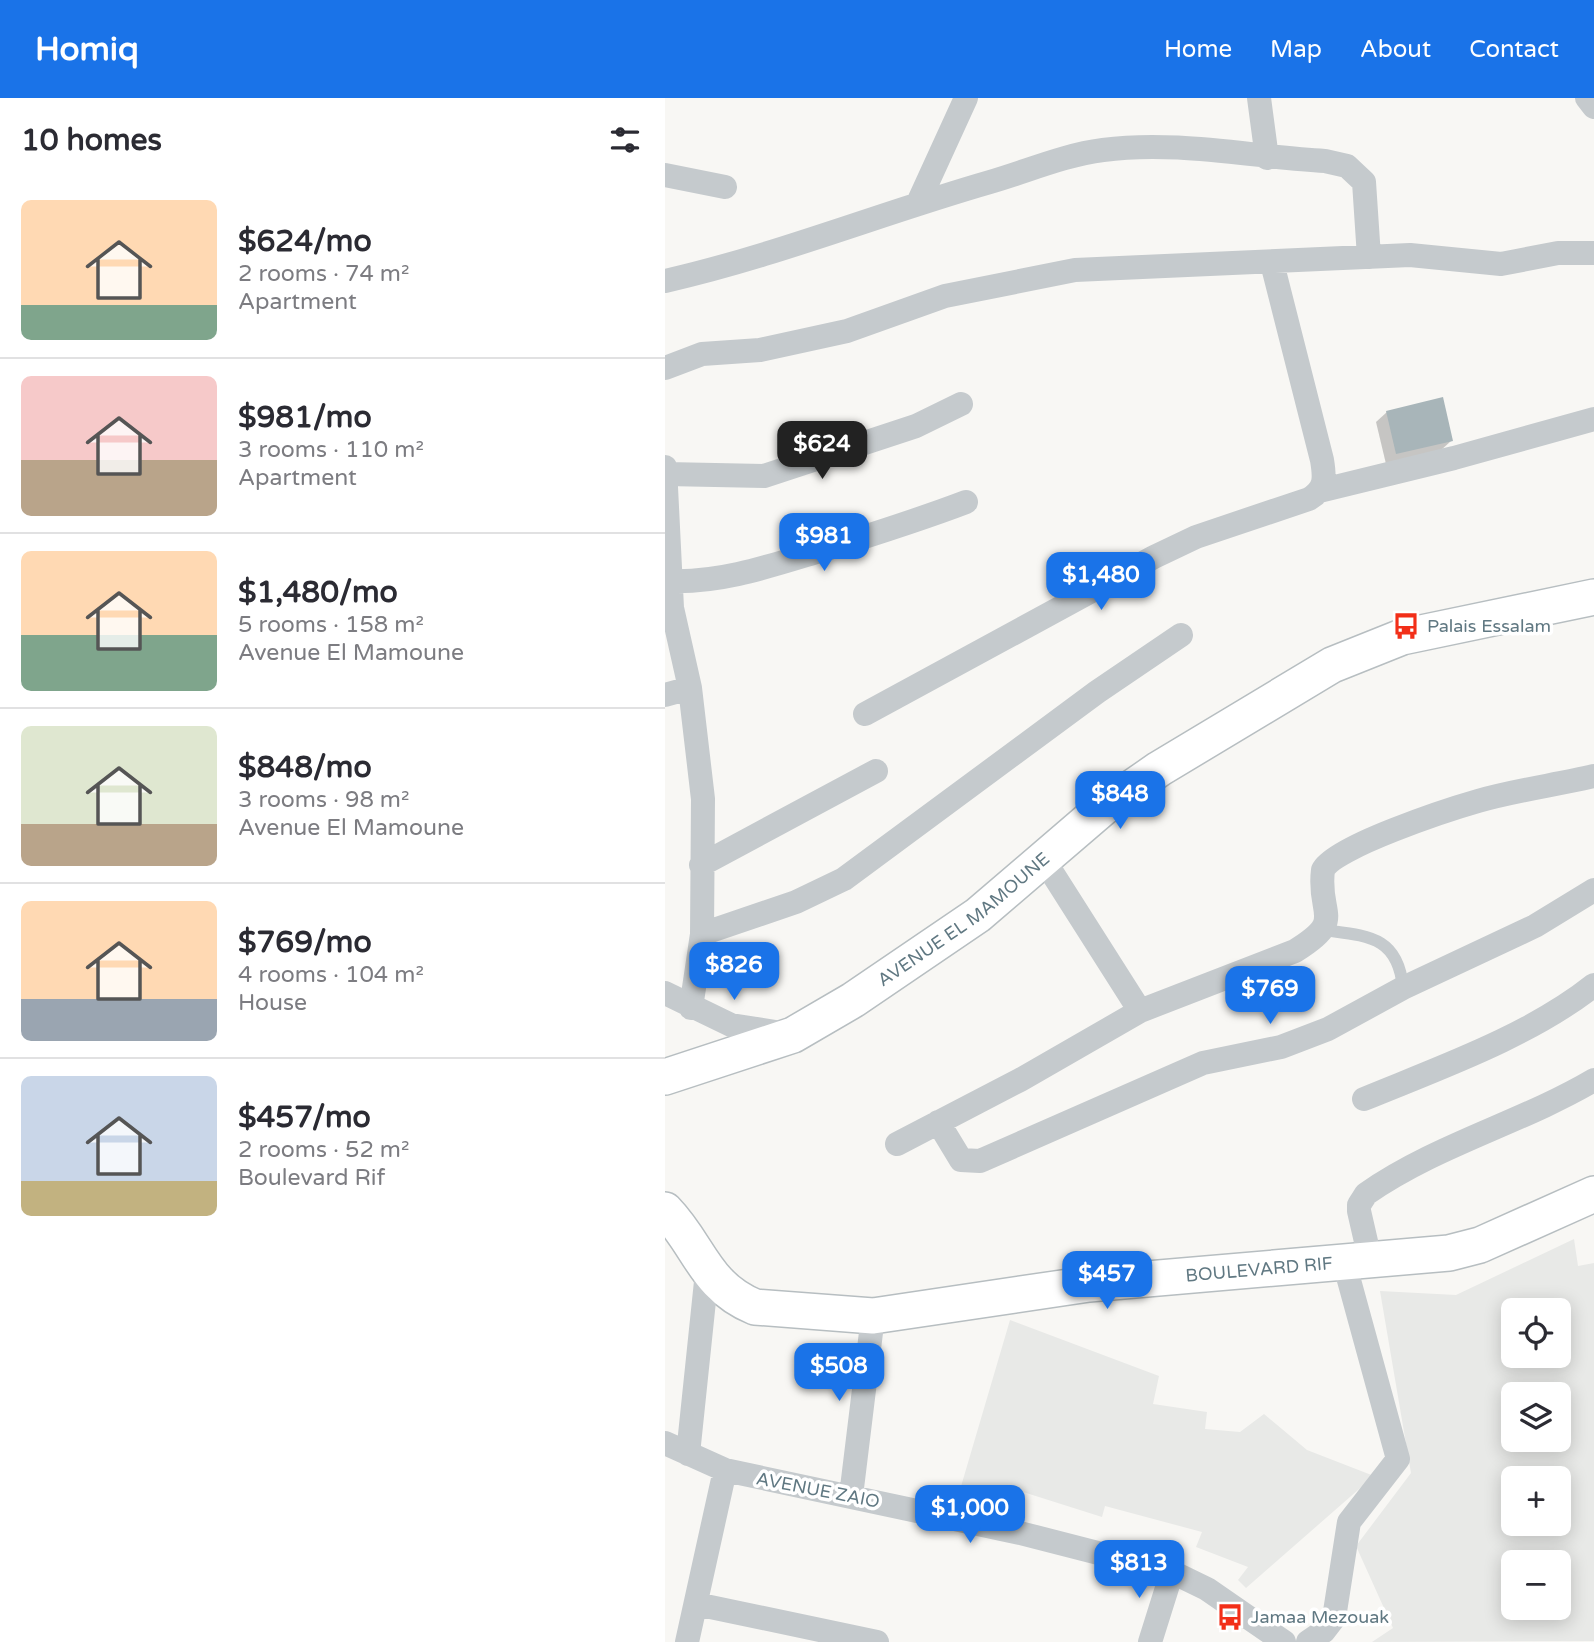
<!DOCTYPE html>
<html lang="en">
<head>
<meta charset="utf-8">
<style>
	:root { --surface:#fff; --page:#f7f7f7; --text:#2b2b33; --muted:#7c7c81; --line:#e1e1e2; --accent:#1a73e8 }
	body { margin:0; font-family:"Varela Round",sans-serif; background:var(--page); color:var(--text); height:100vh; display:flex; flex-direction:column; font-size:26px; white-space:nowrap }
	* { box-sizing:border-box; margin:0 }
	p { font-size:23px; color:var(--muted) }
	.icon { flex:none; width:38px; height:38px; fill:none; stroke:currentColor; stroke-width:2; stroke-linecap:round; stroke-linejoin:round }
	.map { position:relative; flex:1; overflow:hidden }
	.drawer { display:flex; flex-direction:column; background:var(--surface); width:665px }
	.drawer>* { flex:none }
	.controls { position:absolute; left:836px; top:1200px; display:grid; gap:14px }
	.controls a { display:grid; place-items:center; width:70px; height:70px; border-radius:10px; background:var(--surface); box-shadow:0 4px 18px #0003; font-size:35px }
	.price { position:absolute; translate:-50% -60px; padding:0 16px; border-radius:14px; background:var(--accent); color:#fff; font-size:23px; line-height:46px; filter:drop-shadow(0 2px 4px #0008) }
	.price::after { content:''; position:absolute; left:50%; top:42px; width:21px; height:16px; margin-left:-10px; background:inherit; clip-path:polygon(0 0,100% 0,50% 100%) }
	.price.on { background:#222; color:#fff }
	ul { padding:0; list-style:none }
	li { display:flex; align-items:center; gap:21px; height:175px; padding:0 21px }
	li+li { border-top:2px solid var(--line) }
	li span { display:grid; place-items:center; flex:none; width:196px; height:140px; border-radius:10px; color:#555 }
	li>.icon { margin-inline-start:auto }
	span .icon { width:84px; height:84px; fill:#fffc; stroke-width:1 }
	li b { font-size:30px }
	h2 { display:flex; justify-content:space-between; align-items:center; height:84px; padding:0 21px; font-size:30px }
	header { display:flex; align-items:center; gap:42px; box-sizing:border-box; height:98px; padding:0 35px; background:var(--accent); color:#fff }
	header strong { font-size:33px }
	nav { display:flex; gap:38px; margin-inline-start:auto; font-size:24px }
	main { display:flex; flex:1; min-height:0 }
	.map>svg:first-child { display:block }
</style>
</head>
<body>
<header>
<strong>Homiq</strong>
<nav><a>Home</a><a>Map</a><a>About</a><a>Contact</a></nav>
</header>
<main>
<section class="drawer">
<h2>10 homes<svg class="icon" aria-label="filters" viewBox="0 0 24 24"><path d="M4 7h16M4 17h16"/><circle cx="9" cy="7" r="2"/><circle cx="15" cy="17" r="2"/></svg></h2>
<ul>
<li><span style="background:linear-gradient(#ffd9b3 75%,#7fa58c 0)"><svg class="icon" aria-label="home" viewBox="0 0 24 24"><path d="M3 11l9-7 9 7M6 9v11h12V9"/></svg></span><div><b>$624/mo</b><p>2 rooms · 74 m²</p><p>Apartment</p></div></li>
<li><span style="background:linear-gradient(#f6c9c9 60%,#b9a48a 0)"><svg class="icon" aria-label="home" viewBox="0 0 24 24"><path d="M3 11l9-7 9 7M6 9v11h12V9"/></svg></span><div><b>$981/mo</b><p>3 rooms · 110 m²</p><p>Apartment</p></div></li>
<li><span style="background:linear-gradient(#ffd9b3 60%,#7fa58c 0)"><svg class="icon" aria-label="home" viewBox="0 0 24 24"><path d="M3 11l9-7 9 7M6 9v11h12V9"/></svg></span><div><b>$1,480/mo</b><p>5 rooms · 158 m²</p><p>Avenue El Mamoune</p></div></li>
<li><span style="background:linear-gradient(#dfe7d0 70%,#b9a48a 0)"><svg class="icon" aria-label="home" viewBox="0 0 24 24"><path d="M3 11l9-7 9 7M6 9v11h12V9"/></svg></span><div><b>$848/mo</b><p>3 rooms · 98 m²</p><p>Avenue El Mamoune</p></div></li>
<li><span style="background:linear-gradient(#ffd9b3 70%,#9aa5b1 0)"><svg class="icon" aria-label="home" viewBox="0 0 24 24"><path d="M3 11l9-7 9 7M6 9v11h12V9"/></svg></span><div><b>$769/mo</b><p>4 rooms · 104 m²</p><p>House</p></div></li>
<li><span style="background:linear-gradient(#c9d6e8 75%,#c2b280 0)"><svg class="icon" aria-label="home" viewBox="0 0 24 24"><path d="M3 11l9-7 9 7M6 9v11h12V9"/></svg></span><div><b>$457/mo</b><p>2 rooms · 52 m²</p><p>Boulevard Rif</p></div></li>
</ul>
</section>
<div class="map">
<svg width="929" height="1544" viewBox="0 0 929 1544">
	<rect width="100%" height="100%" fill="#f8f7f4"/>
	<path fill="#e8e9e7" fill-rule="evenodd" d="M909,1141L913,1168L929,1165V1543L707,1544L728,1530L691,1448L746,1375L715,1193L791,1197ZM849,1213H894V1258H849ZM849,1297H894V1342H849ZM849,1381H894V1426H849ZM849,1465H894V1510H849Z
		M345,1222L494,1278L488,1306L542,1314L540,1331L575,1334L599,1316L642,1352L709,1378L581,1490L573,1482L583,1469L531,1449L537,1434L440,1408L437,1419L349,1391V1410L292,1402Z"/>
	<path fill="#0003" d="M722,314L786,343L775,353L721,366L711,324Z"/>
	<path fill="#a8b5b9" d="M778,299L788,343L731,356L721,313Z"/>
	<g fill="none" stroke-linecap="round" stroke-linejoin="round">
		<defs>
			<g id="secondary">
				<path id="s1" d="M0,979L128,937L188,902L313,817L439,709L494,671L667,567L737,539L929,499"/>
				<path id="s2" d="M0,1112C35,1148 39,1188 90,1209L208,1218L424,1186L784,1155L815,1147L929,1096"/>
			</g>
		</defs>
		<use href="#secondary" stroke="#b7bec1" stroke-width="38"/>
		<path stroke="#c5cacd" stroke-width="12" d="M659,832C703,838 733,838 738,890"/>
		<path stroke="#c5cacd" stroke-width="24" d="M594,0L602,60
			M922,0L929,9
			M0,77L60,89
			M253,105L301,0
			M0,183C110,158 217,115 325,84C363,73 399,57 438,52C511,42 587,59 660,63L682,68L699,84L704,159
			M0,270L37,256L95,252L182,233L280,198L410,172L745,157L836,166L893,155H929
			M0,369L7,510L25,590L38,701L37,836L26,910
			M1,376L99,378L251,328L296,306
			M654,393L789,360L929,321
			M5,483C57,485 108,467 158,452C206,437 254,422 301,404
			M0,597L25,590
			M200,616L489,459L531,439L644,401C661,391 660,380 657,362L607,165
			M379,762L475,913
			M36,767L211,673
			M37,836L131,804L179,781L432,594L516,537
			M0,895L66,927L123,936
			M699,1001C774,970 865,938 929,887
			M273,1024L296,1062L315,1063L538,965L616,949L663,931L738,890L870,828L929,792
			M232,1046L355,982L475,913L630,853C682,821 652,818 658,772C668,749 785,711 813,703C851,692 891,687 929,678
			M705,1161L694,1113V1107L701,1096C771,1047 856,1025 929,982
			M0,1345L60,1372L355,1435L507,1474L542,1491L619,1544
			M23,1356L42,1174
			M186,1398L208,1218
			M31,1506L212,1544
			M22,1544L60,1372
			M485,1544L507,1474
			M643,1544L659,1533L669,1520L684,1424L733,1361L679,1164"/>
		<use href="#secondary" stroke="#fff" stroke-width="35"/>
	</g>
	<defs>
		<symbol id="bus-bare" viewBox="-9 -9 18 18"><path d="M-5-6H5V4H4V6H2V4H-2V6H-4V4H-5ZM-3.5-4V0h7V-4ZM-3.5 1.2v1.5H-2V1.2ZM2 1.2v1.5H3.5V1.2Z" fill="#f22f19" stroke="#fff" stroke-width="2.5" paint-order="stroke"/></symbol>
	</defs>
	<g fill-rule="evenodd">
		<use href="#bus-bare" x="722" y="509" width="38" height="38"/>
		<use href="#bus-bare" x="546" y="1500" width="38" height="38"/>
	</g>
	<g text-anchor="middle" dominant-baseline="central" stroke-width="7" stroke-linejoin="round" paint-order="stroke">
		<g font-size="18" fill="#607882" stroke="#fff" text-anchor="start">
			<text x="762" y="528">Palais Essalam</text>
			<text x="586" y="1519">Jamaa Mezouak</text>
		</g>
		<g font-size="18" fill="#607882" stroke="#fff">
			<text stroke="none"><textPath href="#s1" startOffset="341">AVENUE EL MAMOUNE</textPath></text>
			<text stroke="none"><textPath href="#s2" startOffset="642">BOULEVARD RIF</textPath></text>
			<text transform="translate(153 1392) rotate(11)">AVENUE ZAIO</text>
		</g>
	</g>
</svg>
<div class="controls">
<a><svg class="icon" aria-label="locate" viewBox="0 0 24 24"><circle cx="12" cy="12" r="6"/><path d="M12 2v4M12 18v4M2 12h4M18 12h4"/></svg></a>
<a><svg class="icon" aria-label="layers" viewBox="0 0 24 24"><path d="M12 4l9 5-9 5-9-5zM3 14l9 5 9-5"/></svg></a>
<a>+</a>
<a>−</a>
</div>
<b class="price on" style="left:157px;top:383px">$624</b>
<b class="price" style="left:159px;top:475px">$981</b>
<b class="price" style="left:436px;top:514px">$1,480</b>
<b class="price" style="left:455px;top:733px">$848</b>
<b class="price" style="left:69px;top:904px">$826</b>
<b class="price" style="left:605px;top:928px">$769</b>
<b class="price" style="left:442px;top:1213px">$457</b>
<b class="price" style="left:174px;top:1305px">$508</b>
<b class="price" style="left:305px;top:1447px">$1,000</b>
<b class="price" style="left:474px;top:1502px">$813</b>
</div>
</main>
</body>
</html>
